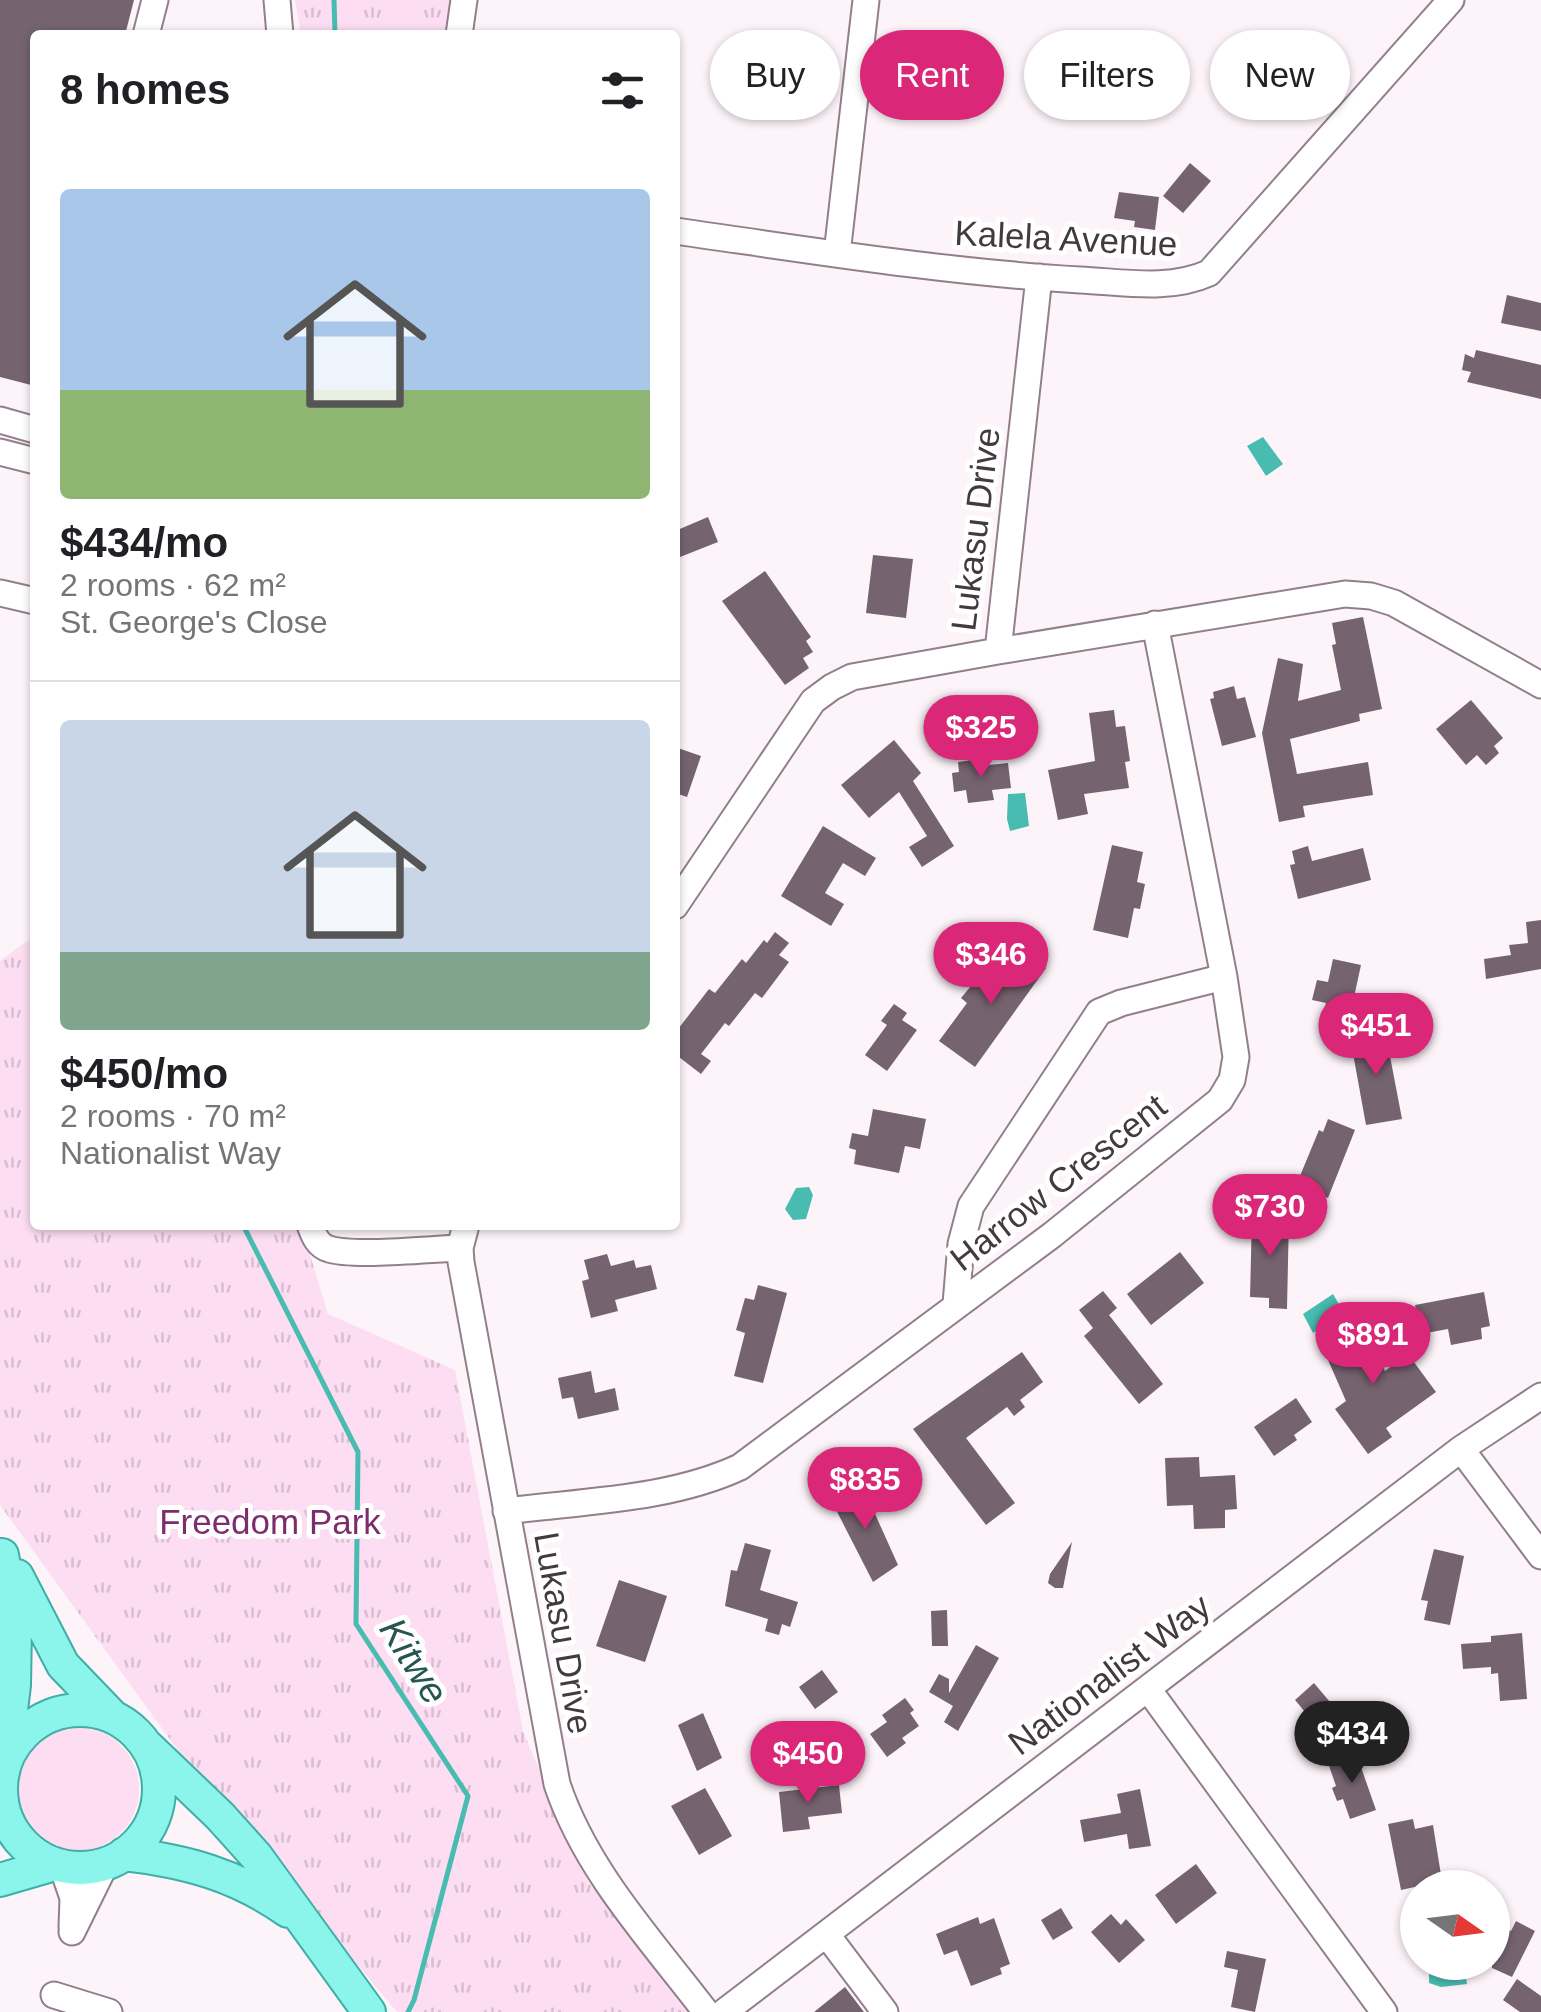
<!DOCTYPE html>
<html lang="en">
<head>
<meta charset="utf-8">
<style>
	:root { --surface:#fff; --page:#f6f6f6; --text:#202124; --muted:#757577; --line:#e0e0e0; --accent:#db2777 }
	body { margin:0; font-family:Helvetica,sans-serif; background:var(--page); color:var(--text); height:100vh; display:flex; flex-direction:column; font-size:38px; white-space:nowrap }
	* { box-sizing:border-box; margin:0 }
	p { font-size:32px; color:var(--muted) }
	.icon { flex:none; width:55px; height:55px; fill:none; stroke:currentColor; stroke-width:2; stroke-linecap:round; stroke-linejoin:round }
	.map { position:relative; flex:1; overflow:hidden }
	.details { position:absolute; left:30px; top:30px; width:650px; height:1200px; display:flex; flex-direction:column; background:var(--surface); border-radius:10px; box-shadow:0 2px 8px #0004 }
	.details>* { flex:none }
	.top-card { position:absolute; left:710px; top:30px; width:680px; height:90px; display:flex; gap:20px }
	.needle { width:65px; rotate:104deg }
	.tools { position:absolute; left:1400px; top:1870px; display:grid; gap:20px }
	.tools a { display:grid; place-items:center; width:110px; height:110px; border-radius:50%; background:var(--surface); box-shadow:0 2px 8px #0004; font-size:50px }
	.price { position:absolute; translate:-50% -85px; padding:0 22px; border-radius:35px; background:var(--accent); color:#fff; font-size:32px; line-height:65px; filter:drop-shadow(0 2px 5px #0008) }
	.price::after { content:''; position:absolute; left:50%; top:60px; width:30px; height:22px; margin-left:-15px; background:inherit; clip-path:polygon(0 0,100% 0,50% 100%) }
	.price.active { background:#222; color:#fff }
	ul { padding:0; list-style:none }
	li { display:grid; align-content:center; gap:20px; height:530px; padding:0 30px }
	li+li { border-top:2px solid var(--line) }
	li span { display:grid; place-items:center; height:310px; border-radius:10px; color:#555 }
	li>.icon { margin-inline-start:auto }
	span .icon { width:180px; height:180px; fill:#fffc; stroke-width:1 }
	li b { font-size:42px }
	h2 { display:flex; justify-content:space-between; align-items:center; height:120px; padding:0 30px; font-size:42px }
	.tag { padding:0 35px; border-radius:45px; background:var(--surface); box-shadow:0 2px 8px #0004; font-size:35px; line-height:90px }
	.tag.active { background:var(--accent); color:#fff }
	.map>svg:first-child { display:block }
</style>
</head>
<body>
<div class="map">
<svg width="1541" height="2012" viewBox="0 0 1541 2012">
	<defs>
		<pattern id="park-tufts" width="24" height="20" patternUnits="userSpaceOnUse" patternTransform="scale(2.5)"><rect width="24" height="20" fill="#fcddf2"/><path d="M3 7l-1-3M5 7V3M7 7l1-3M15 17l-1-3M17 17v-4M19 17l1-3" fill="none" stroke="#d9bed1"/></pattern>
	</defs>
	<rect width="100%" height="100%" fill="#fdf4fa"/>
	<path fill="#fcddf2" d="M15 1789a62 62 0 1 1 124 0a62 62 0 1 1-124 0Z"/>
	<path fill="url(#park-tufts)" d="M295,0H465L461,35H301Z
		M35,935V1225H301L328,1314L455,1370L523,1731L588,1882L689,2012H397L182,1756L0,1505V961Z"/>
	<path fill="#48bcb1" d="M1263,437L1283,464L1266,476L1247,446Z
		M1025,793L1029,826L1010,831L1007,819L1008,794Z
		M809,1187L813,1195L806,1219L793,1220L785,1209L796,1188Z
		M1333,1294L1344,1313L1313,1333L1303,1314Z
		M1449,1963L1465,1969L1467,1984L1441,1987L1429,1983V1972Z"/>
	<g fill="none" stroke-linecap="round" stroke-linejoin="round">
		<path stroke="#48bcb1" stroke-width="5" d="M334,0L335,35
			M243,1225L358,1452L356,1624L468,1796L414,2000L408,2012"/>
	</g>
	<path fill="#766370" d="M0,0H134L125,35H35V386L0,377Z
		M1190,163L1211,181L1183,213L1163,196Z
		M1119,192L1159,197L1155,230L1134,227L1135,221L1114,218Z
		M1507,295L1541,303V331L1501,323Z
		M1476,350L1541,365V399L1467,382L1471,372L1462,370L1465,354L1474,358Z
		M708,517L718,542L675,559V531Z
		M873,555L913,559L906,618L866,613Z
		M765,571L811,637L806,641L813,652L803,658L809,668L785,685L722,601Z
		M1363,617L1382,709L1359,714L1360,721L1290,739L1297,774L1368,762L1373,795L1303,806L1305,817L1279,822L1262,733L1278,658L1303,664L1298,701L1341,690L1332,645L1336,644L1332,623Z
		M1234,686L1237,699L1245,697L1256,737L1222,746L1210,699L1214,698L1213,692Z
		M1471,700L1503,738L1494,746L1499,753L1486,765L1477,755L1466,765L1436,729Z
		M1114,710L1116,727L1125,726L1130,761L1125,762L1129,788L1084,794L1088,814L1058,820L1048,770L1095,761L1089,713Z
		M894,740L921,773L913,781L954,846L922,867L909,847L927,836L899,792L869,818L841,785Z
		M675,747L701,756L687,797L675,793Z
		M979,759V766L1008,763L1011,788L992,790L994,800L968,803L966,790L954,792L952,773L959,772L958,762Z
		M823,826L876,858L865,876L843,863L825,893L844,904L831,926L781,896Z
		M1112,845L1143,852L1137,882L1145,884L1140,909L1134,908L1128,938L1093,930Z
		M1308,846L1312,861L1363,848L1371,880L1298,899L1290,865L1295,864L1292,851Z
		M1541,920V969L1486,979L1484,959L1511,955L1509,945L1528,943L1526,922Z
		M775,932L789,943L779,955L789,962L762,998L755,993L729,1026L725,1023L701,1054L711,1061L701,1074L675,1054V1033L709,989L715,993L742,959L746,963L764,940L767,943Z
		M1020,948L1046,968L975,1067L939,1041L967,1003L961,998L986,968L998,977Z
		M1333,959L1361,965L1349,1020L1323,1014L1326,1003L1312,1000L1317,980L1328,982Z
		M894,1004L907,1013L902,1020L917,1030L887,1071L865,1055L887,1025L881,1021Z
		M1385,1030L1402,1119L1366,1125L1350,1037Z
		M873,1109L926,1119L920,1149L905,1146L899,1173L854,1164L856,1150L849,1148L852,1133L868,1136Z
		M1328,1119L1355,1130L1328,1198L1301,1187L1305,1178L1300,1176L1319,1130L1323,1132Z
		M1252,1215L1289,1216L1287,1309L1269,1308V1298L1250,1297Z
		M1180,1252L1204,1283L1151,1325L1127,1294Z
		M607,1254L611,1266L634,1260L636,1268L651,1265L657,1289L615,1300L618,1311L591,1318L582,1281L589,1279L584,1260Z
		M758,1285L787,1293L763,1383L734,1376L745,1333L736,1330L745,1298L754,1300Z
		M1103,1291L1117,1308L1109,1315L1163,1384L1139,1404L1084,1336L1093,1328L1079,1310Z
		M1484,1292L1490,1326L1481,1328L1482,1339L1451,1345L1448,1329L1421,1334L1415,1305Z
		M1365,1325L1385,1371L1408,1354L1436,1392L1386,1428L1392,1437L1368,1454L1335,1409L1346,1401L1321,1344Z
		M1022,1352L1043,1382L1020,1400L1025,1407L1014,1416L1007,1407L966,1438L1015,1503L986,1525L913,1429Z
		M591,1371L595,1393L615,1388L619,1410L578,1419L573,1397L562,1399L558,1378Z
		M1296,1398L1312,1422L1294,1435L1297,1440L1274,1456L1254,1427Z
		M1199,1457L1200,1477L1235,1475L1237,1509L1225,1510V1528L1194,1529L1193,1505L1167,1506L1165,1458Z
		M862,1485L898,1565L873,1582L831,1500Z
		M1072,1542L1063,1588H1055L1048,1583L1050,1574Z
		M745,1543L771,1550L760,1590L798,1602L790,1627L782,1624L779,1635L765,1631L768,1619L725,1606L731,1570L737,1571Z
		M1434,1549L1464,1556L1450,1625L1424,1620L1428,1601L1421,1600Z
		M619,1580L667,1596L645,1662L596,1646Z
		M947,1610L948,1646H932L931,1611Z
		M1522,1633L1527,1699L1500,1701L1498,1673L1491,1674V1667L1463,1669L1461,1644L1491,1642V1636Z
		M976,1645L999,1658L958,1731L944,1722L953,1706L929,1692L939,1674L949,1679V1693Z
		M822,1670L838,1692L815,1709L799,1687Z
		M1314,1683L1335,1708L1316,1725L1295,1700Z
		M905,1698L914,1710L910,1713L919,1726L902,1738L906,1743L887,1757L870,1734L887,1722L882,1715Z
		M703,1713L722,1758L697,1771L678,1725Z
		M1356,1753L1376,1810L1350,1819L1343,1799L1337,1801L1332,1788L1336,1786L1328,1763Z
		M839,1785L842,1813L808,1817L810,1829L783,1832L779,1792Z
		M705,1788L732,1836L699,1855L671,1806Z
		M1140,1789L1151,1846L1129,1849L1127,1834L1084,1842L1080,1820L1121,1813L1117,1794Z
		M1413,1819L1415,1829L1433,1825L1442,1881L1401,1890L1388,1824Z
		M1196,1864L1217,1893L1176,1924L1155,1895Z
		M1061,1908L1073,1928L1053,1940L1041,1920Z
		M1111,1914L1121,1925L1126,1919L1145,1940L1119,1963L1091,1932Z
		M978,1917L980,1924L994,1918L1010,1964L1000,1968L1002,1974L971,1986L957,1950L944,1955L936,1934Z
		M1492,1921L1511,1931L1516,1921L1535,1931L1512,1977L1492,1968Z
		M1227,1951L1266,1959L1255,2012L1231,2007L1238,1970L1224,1967Z
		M1517,1979L1541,1996V2012H1520L1503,2000Z
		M845,1987L864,2012H814Z"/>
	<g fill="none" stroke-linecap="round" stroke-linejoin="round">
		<defs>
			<path id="minor" d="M277,0L280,35
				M146,35L155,0
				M459,35L464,0
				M675,231C809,250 945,272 1080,280C1124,282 1169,291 1209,273L1451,0
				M837,254L866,0
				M0,420L35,430
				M0,452L35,461
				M0,593L35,601
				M998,651L1345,594L1371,596L1394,603L1541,685
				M675,906L813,701L832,687L852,677L998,651L1039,277
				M310,1225C314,1236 318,1246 329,1249C354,1257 430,1249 460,1248
				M466,1225L460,1248L461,1262L557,1784C586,1871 652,1941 706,2012
				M956,1304L961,1244L971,1206L1099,1012L1121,1003L1224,977
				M1461,1449L1541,1556
				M506,1511C583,1501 669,1500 740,1467L1052,1235L1220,1100L1232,1080L1236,1057L1224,977L1155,624
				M1148,1689L1384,2012
				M62,1866L73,1898L72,1927
				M72,1932L106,1863
				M827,1935L885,2012
				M54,1995L109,2012
				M724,2012L1461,1449L1541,1396"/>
			<path id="major" d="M2,1555L15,1629L14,1685L5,1759
				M17,1576L63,1665L112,1716
				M1 1789a79 79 0 1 1 158 0a79 79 0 1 1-158 0Z
				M148,1747L220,1816L256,1856L369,2012
				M124,1854C186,1861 237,1875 288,1911
				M0,1880L55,1864"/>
		</defs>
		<use href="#minor" stroke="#927f8c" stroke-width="29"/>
		<use href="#major" stroke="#3faea6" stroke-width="36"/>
		<use href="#minor" stroke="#fff" stroke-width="25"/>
		<use href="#major" stroke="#8bf4eb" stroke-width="32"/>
	</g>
	<g text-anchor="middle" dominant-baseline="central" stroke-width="10" stroke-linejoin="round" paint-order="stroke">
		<g font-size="35" fill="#423a3f" stroke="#fff">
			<text transform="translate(1066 238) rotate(3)">Kalela Avenue</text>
			<text transform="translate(975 529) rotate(-83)">Lukasu Drive</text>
			<text transform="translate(1058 1182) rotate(-38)">Harrow Crescent</text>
			<text transform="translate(564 1633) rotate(80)">Lukasu Drive</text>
			<text transform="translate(1109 1674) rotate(-37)">Nationalist Way</text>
		</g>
		<g font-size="35" fill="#7e2d6c" stroke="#fff">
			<text x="270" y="1521">Freedom Park</text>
		</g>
		<g font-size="38" font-style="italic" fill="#255651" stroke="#fff">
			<text transform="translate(414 1661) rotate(58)">Kitwe</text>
		</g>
	</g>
</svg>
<div class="tools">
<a><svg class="needle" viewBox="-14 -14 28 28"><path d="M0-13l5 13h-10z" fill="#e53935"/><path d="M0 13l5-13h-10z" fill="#757577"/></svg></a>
</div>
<b class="price" style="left:981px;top:780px">$325</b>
<b class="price" style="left:991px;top:1007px">$346</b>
<b class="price" style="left:1376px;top:1078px">$451</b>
<b class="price" style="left:1270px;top:1259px">$730</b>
<b class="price" style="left:1373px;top:1387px">$891</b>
<b class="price" style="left:865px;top:1532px">$835</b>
<b class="price active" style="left:1352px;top:1786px">$434</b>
<b class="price" style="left:808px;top:1806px">$450</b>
<div class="top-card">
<a class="tag">Buy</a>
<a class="tag active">Rent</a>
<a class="tag">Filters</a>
<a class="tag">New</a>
</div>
<section class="details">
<h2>8 homes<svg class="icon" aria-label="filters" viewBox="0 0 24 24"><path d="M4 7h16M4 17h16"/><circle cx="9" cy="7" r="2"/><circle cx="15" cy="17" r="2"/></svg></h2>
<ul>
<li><span style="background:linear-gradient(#a9c7e8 65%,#8fb573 0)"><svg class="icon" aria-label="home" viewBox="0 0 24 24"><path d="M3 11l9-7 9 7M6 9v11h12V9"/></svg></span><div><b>$434/mo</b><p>2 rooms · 62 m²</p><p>St. George's Close</p></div></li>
<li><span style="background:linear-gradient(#c9d6e8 75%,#7fa58c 0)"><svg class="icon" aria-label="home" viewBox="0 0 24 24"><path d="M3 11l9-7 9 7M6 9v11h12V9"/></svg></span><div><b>$450/mo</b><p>2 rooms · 70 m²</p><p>Nationalist Way</p></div></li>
</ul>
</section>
</div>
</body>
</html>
